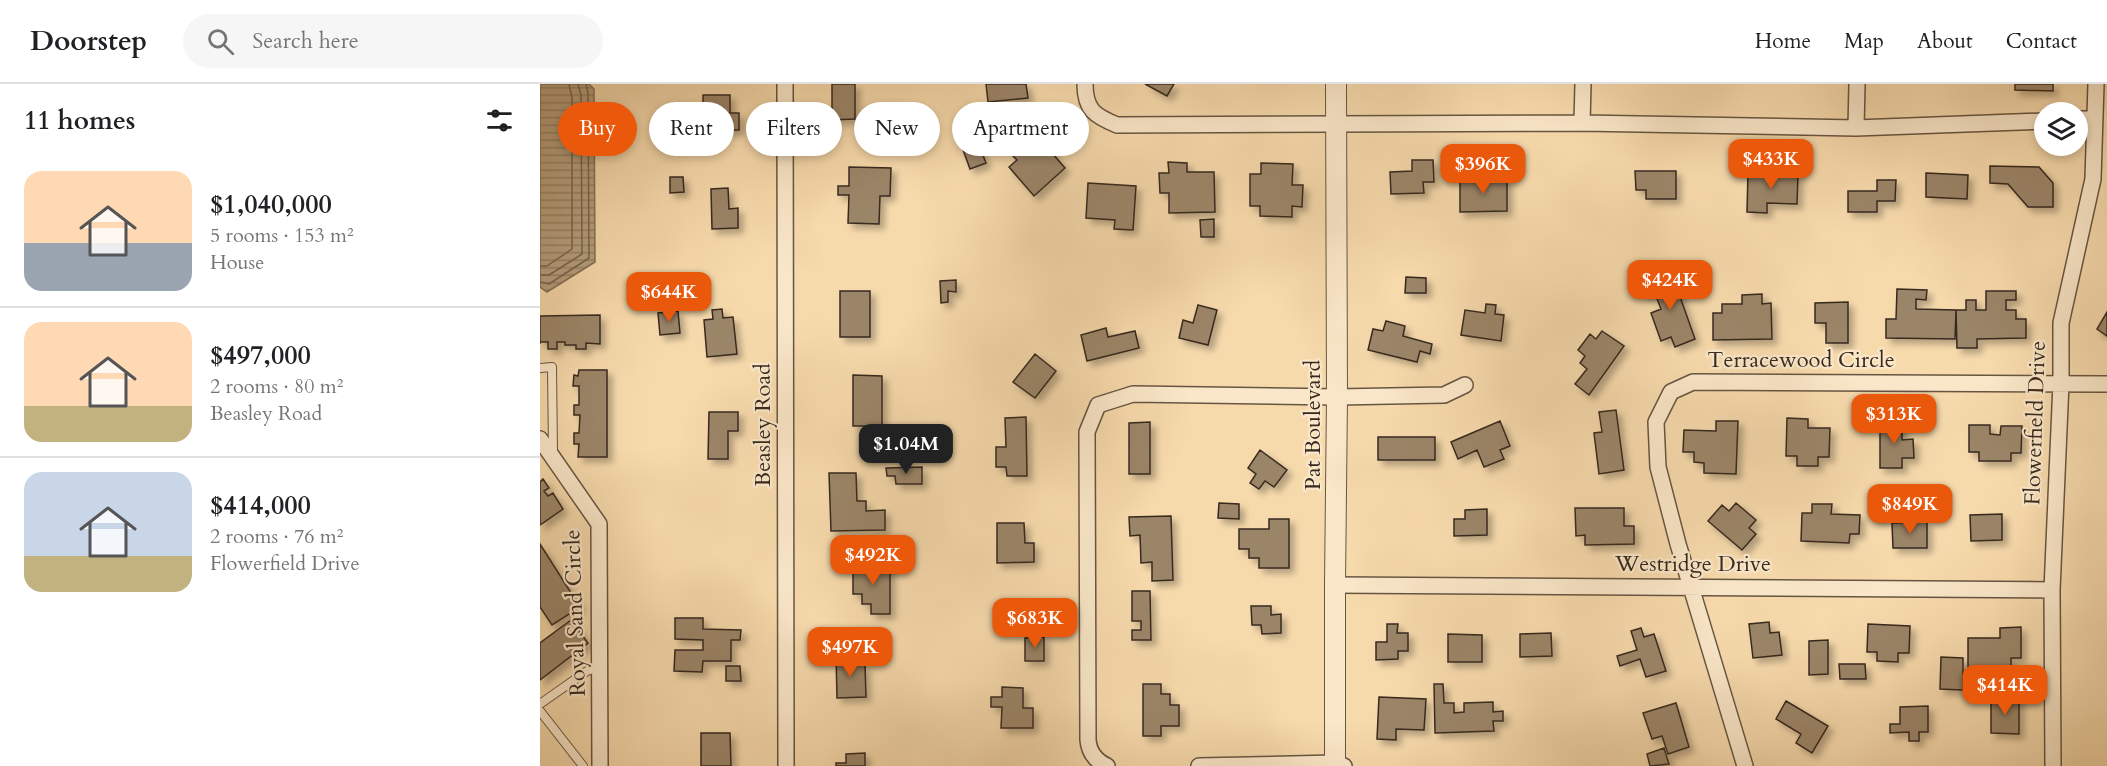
<!DOCTYPE html>
<html lang="en">
<head>
<meta charset="utf-8">
<style>
	:root { --surface:#fff; --page:#f6f6f6; --text:#202124; --muted:#757577; --line:#e0e0e0; --accent:#ea580c }
	body { margin:0; font-family:Cardo,serif; background:var(--page); color:var(--text); height:100vh; display:flex; flex-direction:column; font-size:22px; white-space:nowrap }
	* { box-sizing:border-box; margin:0 }
	p { font-size:20px; color:var(--muted) }
	.icon { flex:none; width:33px; height:33px; fill:none; stroke:currentColor; stroke-width:2; stroke-linecap:round; stroke-linejoin:round }
	.map { position:relative; flex:1; overflow:hidden }
	.side { display:flex; flex-direction:column; background:var(--surface); width:540px }
	.side>* { flex:none }
	.hud { position:absolute; left:18px; top:18px; width:570px; height:54px; display:flex; gap:12px }
	.controls { position:absolute; left:1494px; top:18px; display:grid; gap:12px }
	.controls a { display:grid; place-items:center; width:54px; height:54px; border-radius:50%; background:var(--surface); box-shadow:0 3px 9px #0003; font-size:30px }
	.price { position:absolute; translate:-50% -51px; padding:0 14px; border-radius:12px; background:var(--accent); color:#fff; font-size:20px; line-height:39px; filter:drop-shadow(0 2px 3px #0008) }
	.price::after { content:''; position:absolute; left:50%; top:36px; width:18px; height:14px; margin-left:-9px; background:inherit; clip-path:polygon(0 0,100% 0,50% 100%) }
	.price.selected { background:#222; color:#fff }
	ul { padding:0; list-style:none }
	li { display:flex; align-items:center; gap:18px; height:150px; padding:0 24px }
	li+li { border-top:2px solid var(--line) }
	li span { display:grid; place-items:center; flex:none; width:168px; height:120px; border-radius:18px; color:#555 }
	li>.icon { margin-inline-start:auto }
	span .icon { width:72px; height:72px; fill:#fffc; stroke-width:1 }
	li b { font-size:26px }
	h2 { display:flex; justify-content:space-between; align-items:center; height:72px; padding:0 24px; font-size:26px }
	.chip { padding:0 21px; border-radius:27px; background:var(--surface); box-shadow:0 3px 9px #0003; font-size:21px; line-height:54px }
	.chip.selected { background:var(--accent); color:#fff }
	header { display:flex; align-items:center; gap:36px; box-sizing:border-box; height:84px; padding:0 30px; background:var(--surface); border-bottom:2px solid var(--line) }
	header strong { font-size:28px }
	nav { display:flex; gap:33px; margin-inline-start:auto; font-size:21px }
	.search { width:420px; height:54px; background:var(--page); display:flex; align-items:center; gap:15px; box-sizing:border-box; padding:0 21px; border-radius:33px; color:var(--muted); font-size:22px }
	main { display:flex; flex:1; min-height:0 }
	.map>svg:first-child { display:block }
</style>
</head>
<body>
<header>
<strong>Doorstep</strong>
<div class="search"><svg class="icon" aria-label="search" viewBox="0 0 24 24"><circle cx="10" cy="10" r="6"/><path d="M15 15l6 6"/></svg>Search here</div>
<nav><a>Home</a><a>Map</a><a>About</a><a>Contact</a></nav>
</header>
<main>
<section class="side">
<h2>11 homes<svg class="icon" aria-label="filters" viewBox="0 0 24 24"><path d="M4 7h16M4 17h16"/><circle cx="9" cy="7" r="2"/><circle cx="15" cy="17" r="2"/></svg></h2>
<ul>
<li><span style="background:linear-gradient(#ffd9b3 60%,#9aa5b1 0)"><svg class="icon" aria-label="home" viewBox="0 0 24 24"><path d="M3 11l9-7 9 7M6 9v11h12V9"/></svg></span><div><b>$1,040,000</b><p>5 rooms · 153 m²</p><p>House</p></div></li>
<li><span style="background:linear-gradient(#ffd9b3 70%,#c2b280 0)"><svg class="icon" aria-label="home" viewBox="0 0 24 24"><path d="M3 11l9-7 9 7M6 9v11h12V9"/></svg></span><div><b>$497,000</b><p>2 rooms · 80 m²</p><p>Beasley Road</p></div></li>
<li><span style="background:linear-gradient(#c9d6e8 70%,#c2b280 0)"><svg class="icon" aria-label="home" viewBox="0 0 24 24"><path d="M3 11l9-7 9 7M6 9v11h12V9"/></svg></span><div><b>$414,000</b><p>2 rooms · 76 m²</p><p>Flowerfield Drive</p></div></li>
</ul>
</section>
<div class="map">
<svg width="1567" height="682" viewBox="0 0 1567 682">
	<defs>
		<pattern id="water-rules" width="6" height="5" patternUnits="userSpaceOnUse" patternTransform="scale(1.5)"><rect width="6" height="5" fill="#b69e7c"/><path d="M0 2.5h6" fill="none" stroke="#958165"/></pattern>
		<filter id="shadow"><feDropShadow dx="5" dy="5" stdDeviation="3" flood-color="#0004"/></filter>
	</defs>
	<rect width="100%" height="100%" fill="#f7daac"/>
	<filter id="stains"><feTurbulence type="fractalNoise" baseFrequency=".00333" numOctaves="4"/><feColorMatrix values="0 0 0 0 .2 0 0 0 0 .09 0 0 0 0 .02 0 0 0 .5 -.17"/></filter>
	<radialGradient id="worn" r=".72"><stop offset=".6" stop-color="#630" stop-opacity="0"/><stop offset="1" stop-color="#630" stop-opacity=".3"/></radialGradient>
	<path fill="url(#water-rules)" stroke="#836f57" stroke-width="1.5" d="M0,0H49L54,5L55,178L7,208L0,203Z"/>
	<g fill="none" stroke-linecap="round" stroke-linejoin="round">
		<path stroke="#76644e" stroke-width="1.5" d="M0,182H7L32,165V14L29,0
			M0,191H9L42,170L41,11L38,0
			M0,198L9,200L49,174L48,9L46,0"/>
	</g>
	<path fill="#9b8568" stroke="#37291f" stroke-width="1.5" filter="url(#shadow)" d="M292,0H315V35L292,36Z
		M446,0H486L488,14L448,18Z
		M605,0H634L627,12Z
		M1475,0H1513V7L1475,6Z
		M163,11H190V29H199V46H163Z
		M494,48L525,84L494,112L469,83L477,76L470,69Z
		M437,56L446,79L430,85L422,63Z
		M872,76H893L894,98H883L884,109L851,110L850,88L872,87Z
		M628,78L647,79V88H674L675,128L629,129V109H620L619,89H629Z
		M721,79L753,80L752,101H763L762,123L752,122V133L720,132V122H710V90H721Z
		M1450,82L1499,83L1513,99V123H1488L1468,100L1450,99Z
		M309,83L351,84L350,112H340L339,140L308,139L309,111H298V102H309Z
		M1095,87H1136V115H1106V106H1096Z
		M1208,88L1258,90L1257,120L1227,119V129L1207,128Z
		M1386,89L1428,91L1427,115L1386,113Z
		M130,93H143L144,108L130,109Z
		M920,94H967V127L920,128Z
		M1337,96H1356L1355,117H1337V128H1308V107H1337Z
		M548,99L596,102L593,146L574,145L575,136L546,134Z
		M188,104L189,125L198,124V144L172,145L171,105Z
		M674,135V153H661L660,136Z
		M1132,190L1155,255L1135,263L1131,253L1121,257L1111,229L1121,225L1114,207L1104,211L1100,201Z
		M866,193L886,194V209H865Z
		M416,196V208L408,207V218L401,219L400,197Z
		M1357,205L1387,206L1386,216L1376,215V225L1416,226L1415,255L1346,254V235H1356Z
		M300,207H330V253H300Z
		M1446,207H1476V216H1466V226H1476V235H1486V254L1437,255V264H1417L1416,226H1426V216H1436V226H1446Z
		M1222,210V220L1231,219L1232,255L1173,256V229H1182V220H1202V211Z
		M1308,218V259H1286V239H1275V219Z
		M946,220L956,221L955,230L964,231L961,257L921,251L925,226L945,229Z
		M658,221L677,226L668,261L639,254L643,236L653,239Z
		M182,225L183,234L193,233L197,270L167,273L164,236L173,235L172,226Z
		M138,227L140,249L120,251L118,229Z
		M1567,228V252L1557,245Z
		M60,231V260L46,259V265H36V261H25V258H17V265H8V258H0V260V232Z
		M846,237L865,242L863,252L892,260L890,270L880,267L877,278L828,266L833,245L843,247Z
		M566,244L568,253L595,247L599,264L547,277L541,251Z
		M1062,247L1084,262L1049,311L1035,300L1047,285L1040,279L1045,272L1038,266L1050,250L1056,255Z
		M495,270L516,287L495,314L473,298Z
		M39,286H67V373H38L39,360H34V349H39L40,331H34V321H39V302H33L34,291L38,292Z
		M313,291L342,292V342H313Z
		M1076,326L1084,386L1059,390L1054,349L1062,348L1059,328Z
		M169,328H198V347H188V375H168Z
		M486,333L487,392H467L466,383H456V363H466L465,334Z
		M1247,334L1268,335V344H1290L1289,373H1278V382H1257V372H1246Z
		M960,337L970,362L960,366L964,375L944,383L937,366L918,375L911,358Z
		M1176,337H1198L1196,390L1164,389V379L1154,378V368H1143L1144,346L1176,347Z
		M1340,337H1362V356L1373,355L1374,374H1362V384H1340Z
		M610,338V390H589V339Z
		M1429,341H1450V350L1460,351L1461,342H1482L1481,369H1471V377H1439V368H1429Z
		M838,353H895V376H838Z
		M720,366L747,386L734,403L725,397L719,405L710,399L716,390L708,384Z
		M382,383V400H356L355,392H347L346,384Z
		M289,389H316L317,417H326V427L345,426V446L291,447Z
		M3,395L9,404L4,407L8,412L13,409L23,425L0,441V398Z
		M679,419L699,420V435L678,434Z
		M1196,419L1216,436L1209,444L1216,450L1202,466L1168,437L1182,421L1189,427Z
		M1345,419V434H1332V420Z
		M1272,420H1292L1291,430L1320,431L1319,450H1310L1309,459L1261,457L1262,429H1272Z
		M1035,424H1084V442H1094V460L1045,461V451L1036,452Z
		M947,425V451L914,452V435H925V426Z
		M1462,430V456L1431,457L1430,431Z
		M631,432L633,496L612,497V478L601,479L600,451L590,452L589,433Z
		M729,435H749V484H719V474H709V465H699V445H729Z
		M1387,438V464H1353L1352,439Z
		M457,439H484L485,459H494V478L457,479Z
		M0,460L40,523L12,541L0,523Z
		M313,479H350V530H331V520H322V510H313Z
		M592,507H610L611,556H592V546H601V537H592Z
		M711,522H731V531L741,530V549L722,550L721,541H712Z
		M135,534H163V545L201,546L200,556H191V577H163L162,588L134,587L135,566H163V556L135,555Z
		M31,536L48,559L0,596V559Z
		M1229,538L1230,549L1239,548L1242,571L1213,574L1209,540Z
		M847,540H858L857,549H868V567H858V575L836,576V558H847Z
		M1328,540L1370,542L1369,569H1358V578L1337,577V568H1327Z
		M1481,543V574H1471V584H1428V554H1460V544Z
		M1101,544L1104,553L1114,550L1126,587L1106,593L1100,575L1080,582L1077,572L1097,566L1091,547Z
		M1011,549L1012,572L980,573V550Z
		M908,550L942,551V578H908Z
		M504,553V577H485V554Z
		M1288,556V590L1269,591V557Z
		M296,571H315V581H325L326,613L297,614Z
		M1401,573L1423,574V606L1400,605Z
		M1299,580H1325L1326,595H1300Z
		M186,582H200L201,597H186Z
		M603,600H621V610H630V621H639V642H621V652H603Z
		M894,600H903L904,619H914V629L924,628V619L953,618V628L963,627V637H953L954,647L895,649Z
		M462,603L483,604V624H493V644H461L462,623H451V613H462Z
		M839,613L886,615L884,646L856,645V656L837,655Z
		M1451,613L1479,614V650L1451,649Z
		M1246,617L1288,642L1272,669L1256,659L1261,650L1236,635Z
		M1136,619L1149,663L1128,670L1122,652L1112,655L1103,629Z
		M1388,622V648H1379V657H1369V648L1350,649V640H1360V623Z
		M161,649H190L191,682H161Z
		M1124,664L1129,680L1110,682L1107,670Z
		M325,669V682H296V679H306V670Z"/>
	<g fill="none" stroke-linecap="round" stroke-linejoin="round">
		<defs>
			<path id="service" d="M0,284L12,283L13,369
				M0,620L47,587L60,583
				M0,627L43,682"/>
			<path id="minor" d="M245,0L246,682
				M545,0C545,26 555,32 577,41L1042,39L1316,44L1504,37
				M1538,35H1555
				M1042,39L1043,0
				M1316,44L1317,0
				M0,355L59,440L60,682
				M795,501L1512,506
				M567,682C556,677 549,668 548,656L547,348L558,321L593,310L797,313L904,311L925,301
				M659,682L795,679L804,682
				M1205,682L1138,460L1118,383L1116,338L1131,308L1153,298L1567,300
				M1513,682L1512,506L1521,299V239L1553,95L1556,0"/>
			<path id="tertiary" d="M795,682V501L797,313L796,0"/>
		</defs>
		<use href="#service" stroke="#675542" stroke-width="10"/>
		<use href="#minor" stroke="#675542" stroke-width="18"/>
		<use href="#tertiary" stroke="#675542" stroke-width="22"/>
		<use href="#service" stroke="#fae7c9" stroke-width="8"/>
		<use href="#minor" stroke="#fae7c9" stroke-width="15"/>
		<use href="#tertiary" stroke="#fae7c9" stroke-width="20"/>
	</g>
	<g text-anchor="middle" dominant-baseline="central" stroke-width="4.5" stroke-linejoin="round" paint-order="stroke">
		<g font-size="22" fill="#37291f" stroke="#fae7c9">
			<text x="1261" y="276">Terracewood Circle</text>
			<text transform="translate(1495 339) rotate(-88)">Flowerfield Drive</text>
			<text transform="translate(223 341) rotate(-90)">Beasley Road</text>
			<text transform="translate(773 341) rotate(-90)">Pat Boulevard</text>
			<text x="1153" y="480">Westridge Drive</text>
			<text transform="translate(35 529) rotate(-92)">Royal Sand Circle</text>
		</g>
	</g>
	<rect width="100%" height="100%" filter="url(#stains)"/>
	<rect width="100%" height="100%" fill="url(#worn)"/>
</svg>
<div class="controls">
<a><svg class="icon" aria-label="layers" viewBox="0 0 24 24"><path d="M12 4l9 5-9 5-9-5zM3 14l9 5 9-5"/></svg></a>
</div>
<b class="price" style="left:1231px;top:106px">$433K</b>
<b class="price" style="left:943px;top:111px">$396K</b>
<b class="price" style="left:1130px;top:227px">$424K</b>
<b class="price" style="left:129px;top:239px">$644K</b>
<b class="price" style="left:1354px;top:361px">$313K</b>
<b class="price selected" style="left:366px;top:391px">$1.04M</b>
<b class="price" style="left:1370px;top:451px">$849K</b>
<b class="price" style="left:333px;top:502px">$492K</b>
<b class="price" style="left:495px;top:565px">$683K</b>
<b class="price" style="left:310px;top:594px">$497K</b>
<b class="price" style="left:1465px;top:632px">$414K</b>
<div class="hud">
<a class="chip selected">Buy</a>
<a class="chip">Rent</a>
<a class="chip">Filters</a>
<a class="chip">New</a>
<a class="chip">Apartment</a>
</div>
</div>
</main>
</body>
</html>
